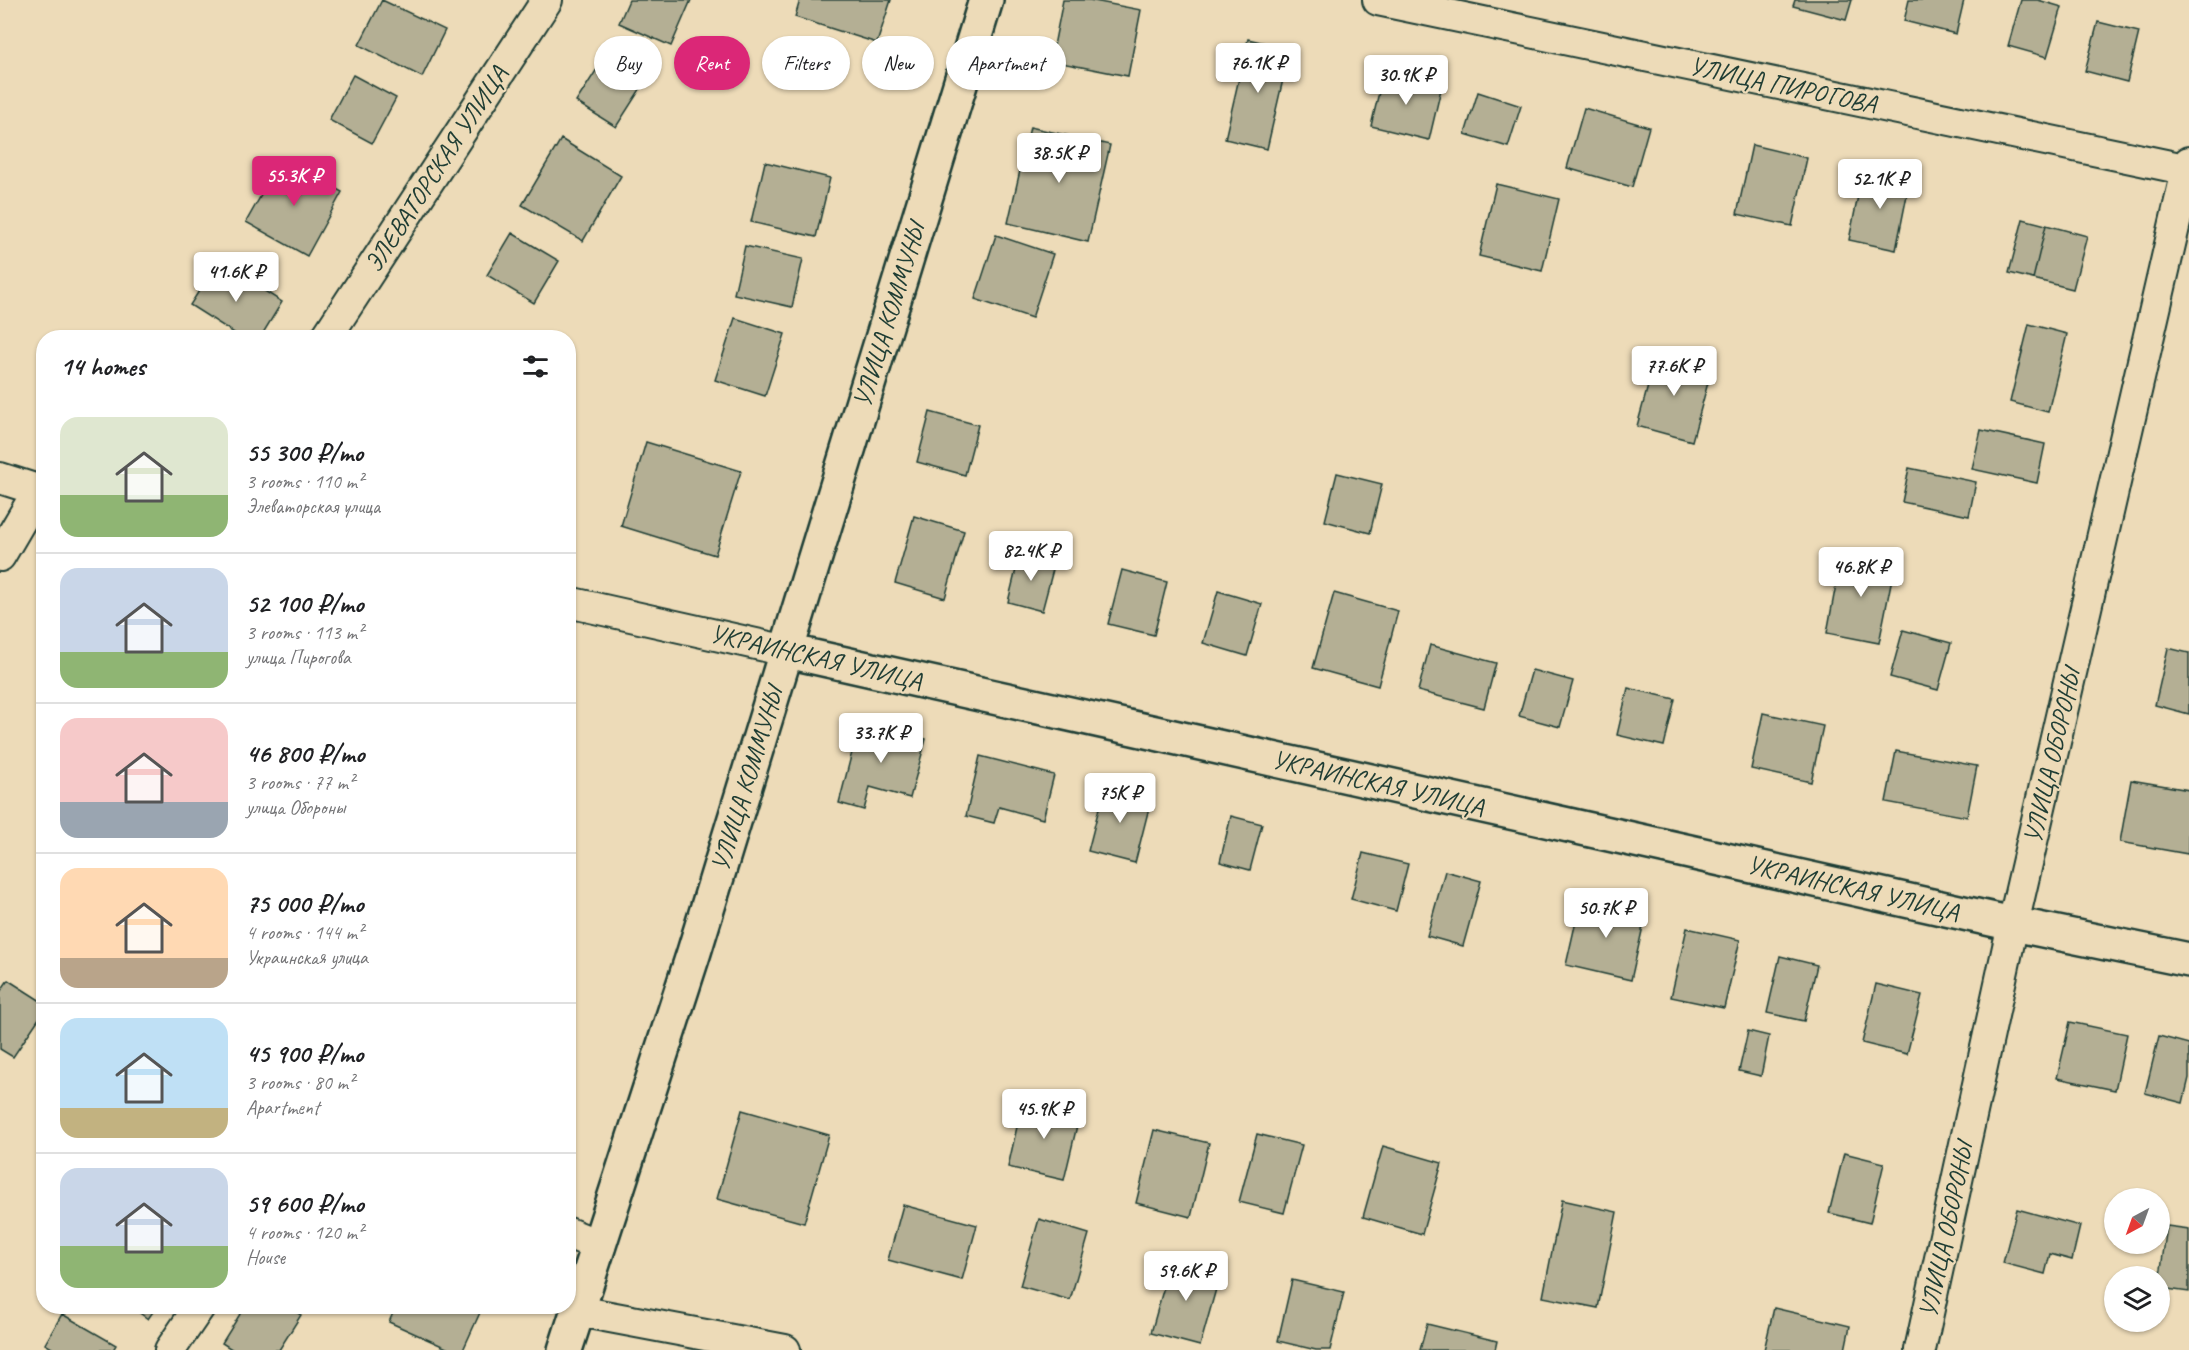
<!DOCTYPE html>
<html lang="en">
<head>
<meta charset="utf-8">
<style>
	:root { --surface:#fff; --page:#f6f6f6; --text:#202124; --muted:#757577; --line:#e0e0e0; --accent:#db2777 }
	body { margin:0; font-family:Caveat,sans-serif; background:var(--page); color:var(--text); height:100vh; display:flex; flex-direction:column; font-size:22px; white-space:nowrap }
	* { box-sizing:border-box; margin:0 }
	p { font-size:20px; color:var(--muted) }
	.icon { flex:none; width:33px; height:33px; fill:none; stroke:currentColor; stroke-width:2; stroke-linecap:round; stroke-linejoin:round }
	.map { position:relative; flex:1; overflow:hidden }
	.details { position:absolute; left:36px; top:330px; width:540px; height:984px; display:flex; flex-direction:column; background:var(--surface); border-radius:24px; box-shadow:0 2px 4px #0004 }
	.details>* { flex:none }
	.top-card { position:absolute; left:594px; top:36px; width:570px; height:54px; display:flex; gap:12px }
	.needle { width:39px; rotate:221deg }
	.buttons { position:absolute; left:2104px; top:1188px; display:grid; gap:12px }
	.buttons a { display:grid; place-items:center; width:66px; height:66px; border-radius:50%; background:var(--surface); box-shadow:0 2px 4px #0004; font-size:30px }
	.price { position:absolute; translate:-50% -51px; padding:0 14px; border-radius:6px; background:#fff; color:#222; font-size:20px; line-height:39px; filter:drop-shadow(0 2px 3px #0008) }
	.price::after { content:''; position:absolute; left:50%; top:36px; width:18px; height:14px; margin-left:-9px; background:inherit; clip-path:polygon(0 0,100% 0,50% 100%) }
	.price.current { background:var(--accent); color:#fff }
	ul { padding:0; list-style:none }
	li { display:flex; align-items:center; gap:18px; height:150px; padding:0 24px }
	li+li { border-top:2px solid var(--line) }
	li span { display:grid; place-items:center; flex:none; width:168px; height:120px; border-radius:18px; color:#555 }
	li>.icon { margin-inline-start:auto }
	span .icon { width:72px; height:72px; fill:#fffc; stroke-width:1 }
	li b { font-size:26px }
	h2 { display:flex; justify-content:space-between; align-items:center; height:72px; padding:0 24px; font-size:26px }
	.pill { padding:0 21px; border-radius:27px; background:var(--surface); box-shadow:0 2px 4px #0004; font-size:21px; line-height:54px }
	.pill.current { background:var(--accent); color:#fff }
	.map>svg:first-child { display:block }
</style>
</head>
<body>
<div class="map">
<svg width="2189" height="1350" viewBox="0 0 2189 1350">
	<rect width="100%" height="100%" fill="#eddbb8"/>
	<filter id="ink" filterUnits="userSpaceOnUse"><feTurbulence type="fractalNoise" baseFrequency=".0167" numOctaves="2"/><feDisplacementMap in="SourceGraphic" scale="12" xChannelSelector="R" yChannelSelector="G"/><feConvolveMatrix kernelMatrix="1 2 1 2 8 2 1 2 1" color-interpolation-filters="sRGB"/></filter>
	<g filter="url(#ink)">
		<path fill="#b4af94" stroke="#1f3d34" stroke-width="1.5" d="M382,0L445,30L422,77L359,45Z
			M629,0H691L671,46L619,23Z
			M800,0H891L877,43L795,17Z
			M1063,0H1089L1141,10L1128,76L1051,61Z
			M1795,0H1852L1846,20L1793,6Z
			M1909,0H1964L1956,34L1904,21Z
			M2021,0H2038L2062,7L2047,57L2008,46Z
			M2098,22L2139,32L2127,82L2085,71Z
			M1248,39L1290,49L1267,149L1225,139Z
			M606,55L646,80L616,127L576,102Z
			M1384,71L1442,85L1429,140L1371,126Z
			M353,75L396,98L372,143L329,120Z
			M1478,92L1521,106L1508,147L1465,134Z
			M1584,108L1649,127L1632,187L1567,168Z
			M1030,127L1110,145L1088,242L1008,223Z
			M561,139L621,176L583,241L522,205Z
			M1752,145L1807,158L1792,226L1737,214Z
			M282,158L342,192L307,256L246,222Z
			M765,162L830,178L816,237L751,222Z
			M1863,171L1910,180L1896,250L1849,240Z
			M1496,184L1559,199L1542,271L1479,256Z
			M2023,219L2046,225L2033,279L2009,273Z
			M2046,225L2087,236L2073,289L2033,279Z
			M512,233L559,261L534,303L487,275Z
			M996,235L1053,254L1032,318L975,299Z
			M745,246L803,259L792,307L734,294Z
			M218,261L282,302L260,338H242L190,305Z
			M735,318L785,334L765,396L715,380Z
			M2029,324L2067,334L2048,412L2010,402Z
			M1657,353L1712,368L1692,441L1637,426Z
			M930,412L978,425L965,475L917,462Z
			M1981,430L2045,444L2037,483L1972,469Z
			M646,442L741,471L715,555L621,526Z
			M1909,468L1976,482L1969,516L1902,502Z
			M1337,473L1382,484L1370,533L1325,521Z
			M914,516L964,531L945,598L895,583Z
			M1842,552L1895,563L1879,643L1827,633Z
			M1020,553L1055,562L1042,611L1008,602Z
			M1122,570L1167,582L1154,635L1108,624Z
			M1218,591L1262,604L1247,656L1203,643Z
			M1334,593L1398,611L1378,686L1313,668Z
			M1903,630L1951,643L1938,690L1890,677Z
			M1430,645L1496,663L1484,708L1418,691Z
			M2168,648L2189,653V714L2155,705Z
			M1532,670L1573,681L1560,727L1519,716Z
			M1628,688L1675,699L1664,746L1617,735Z
			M1763,713L1823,726L1811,782L1751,769Z
			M860,721L926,739L910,798L870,787L864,810L839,803Z
			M1896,751L1977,766L1967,817L1886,802Z
			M980,756L1054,775L1043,819L999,807L994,823L966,816Z
			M2131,780L2189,790L2188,854L2120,842Z
			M1105,785L1152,796L1135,863L1088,851Z
			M1231,816L1262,824L1250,870L1220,862Z
			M1363,853L1408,864L1396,911L1351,899Z
			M1445,871L1481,881L1463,946L1427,936Z
			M1581,899L1646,913L1631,980L1566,965Z
			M1687,928L1740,940L1724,1008L1671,997Z
			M1780,956L1817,965L1804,1021L1767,1013Z
			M8,980L44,1003V1011L13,1057L0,1049V992Z
			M1876,984L1922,995L1907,1054L1862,1043Z
			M2070,1022L2127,1034L2115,1090L2057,1078Z
			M1748,1031L1769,1036L1761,1076L1739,1071Z
			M2159,1036L2189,1044V1078L2183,1103L2145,1093Z
			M1023,1100L1080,1113L1064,1180L1008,1167Z
			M742,1110L829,1135L804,1223L717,1199Z
			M1154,1130L1209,1143L1191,1217L1136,1203Z
			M1257,1134L1302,1145L1284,1213L1239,1202Z
			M1383,1146L1442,1163L1422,1234L1363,1217Z
			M1844,1153L1884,1163L1870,1223L1829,1213Z
			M1562,1200L1617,1212L1598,1308L1543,1297Z
			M903,1205L977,1225L962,1280L888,1260Z
			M2017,1209L2080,1226L2072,1260L2050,1254L2045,1274L2003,1263Z
			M1039,1219L1089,1234L1070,1300L1020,1286Z
			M2167,1226L2189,1229V1292L2160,1288V1276Z
			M1172,1258L1221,1271L1200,1346L1151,1333Z
			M1292,1280L1344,1292L1330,1350H1316L1278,1341Z
			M130,1306H157L148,1319Z
			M245,1306H287L301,1315L279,1350H233L222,1343Z
			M396,1306H483L463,1350H451L389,1322Z
			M1774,1308L1850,1326L1845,1350H1764Z
			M62,1314L116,1345L113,1350H55L45,1344Z
			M1427,1324L1497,1341L1495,1350H1420Z"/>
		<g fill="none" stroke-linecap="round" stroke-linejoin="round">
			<defs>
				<path id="street" d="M1378,0L2189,170
					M326,338L547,0
					M0,478L44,492
					M0,556L38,491
					M568,602L787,651
					M568,1233L600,1246
					M578,1311L785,1350
					M170,1350L200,1306
					M1920,1350L2013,924L2189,162"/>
				<path id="secondary" d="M787,651L2013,924L2189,960
					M565,1350L694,952L986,0"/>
			</defs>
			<use href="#street" stroke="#1f3d34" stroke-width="34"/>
			<use href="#secondary" stroke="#1f3d34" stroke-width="38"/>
			<use href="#street" stroke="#eddbb8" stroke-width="30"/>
			<use href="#secondary" stroke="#eddbb8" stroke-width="33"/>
		</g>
	</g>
	<g text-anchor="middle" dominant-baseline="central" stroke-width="4.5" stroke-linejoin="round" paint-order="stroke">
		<g font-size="26" fill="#1f3d34" stroke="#eddbb8">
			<text transform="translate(1783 85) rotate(12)">УЛИЦА ПИРОГОВА</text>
			<text transform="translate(436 169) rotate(-57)">ЭЛЕВАТОРСКАЯ УЛИЦА</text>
			<text transform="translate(889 315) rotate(-73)">УЛИЦА КОММУНЫ</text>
			<text transform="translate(816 657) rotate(13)">УКРАИНСКАЯ УЛИЦА</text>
			<text transform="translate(2052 756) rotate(-77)">УЛИЦА ОБОРОНЫ</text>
			<text transform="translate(747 779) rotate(-73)">УЛИЦА КОММУНЫ</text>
			<text transform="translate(1378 783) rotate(13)">УКРАИНСКАЯ УЛИЦА</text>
			<text transform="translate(1853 888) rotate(13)">УКРАИНСКАЯ УЛИЦА</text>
			<text transform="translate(1946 1230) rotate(-78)">УЛИЦА ОБОРОНЫ</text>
		</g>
	</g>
</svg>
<div class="buttons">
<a><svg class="needle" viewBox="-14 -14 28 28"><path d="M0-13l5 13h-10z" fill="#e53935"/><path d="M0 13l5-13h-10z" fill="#757577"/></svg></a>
<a><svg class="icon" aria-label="layers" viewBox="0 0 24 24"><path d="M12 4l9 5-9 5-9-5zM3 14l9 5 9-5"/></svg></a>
</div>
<b class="price" style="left:1258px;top:94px">76.1K ₽</b>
<b class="price" style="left:1406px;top:106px">30.9K ₽</b>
<b class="price" style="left:1059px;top:184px">38.5K ₽</b>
<b class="price current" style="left:294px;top:207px">55.3K ₽</b>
<b class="price" style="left:1880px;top:210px">52.1K ₽</b>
<b class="price" style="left:236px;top:303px">41.6K ₽</b>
<b class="price" style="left:1674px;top:397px">77.6K ₽</b>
<b class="price" style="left:1031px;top:582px">82.4K ₽</b>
<b class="price" style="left:1861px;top:598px">46.8K ₽</b>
<b class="price" style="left:881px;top:764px">33.7K ₽</b>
<b class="price" style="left:1120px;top:824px">75K ₽</b>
<b class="price" style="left:1606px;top:939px">50.7K ₽</b>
<b class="price" style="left:1044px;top:1140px">45.9K ₽</b>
<b class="price" style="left:1186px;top:1302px">59.6K ₽</b>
<div class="top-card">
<a class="pill">Buy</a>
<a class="pill current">Rent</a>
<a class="pill">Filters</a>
<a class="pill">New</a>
<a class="pill">Apartment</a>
</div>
<section class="details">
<h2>14 homes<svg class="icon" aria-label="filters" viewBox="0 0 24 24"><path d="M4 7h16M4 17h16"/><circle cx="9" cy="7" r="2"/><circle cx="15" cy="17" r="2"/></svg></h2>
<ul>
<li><span style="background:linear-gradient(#dfe7d0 65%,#8fb573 0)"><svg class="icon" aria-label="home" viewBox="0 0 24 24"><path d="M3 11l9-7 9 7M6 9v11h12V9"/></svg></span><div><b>55 300 ₽/mo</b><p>3 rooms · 110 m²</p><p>Элеваторская улица</p></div></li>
<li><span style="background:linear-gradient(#c9d6e8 70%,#8fb573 0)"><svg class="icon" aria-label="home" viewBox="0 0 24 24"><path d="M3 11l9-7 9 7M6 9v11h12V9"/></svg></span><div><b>52 100 ₽/mo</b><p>3 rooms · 113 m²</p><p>улица Пирогова</p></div></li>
<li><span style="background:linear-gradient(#f6c9c9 70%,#9aa5b1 0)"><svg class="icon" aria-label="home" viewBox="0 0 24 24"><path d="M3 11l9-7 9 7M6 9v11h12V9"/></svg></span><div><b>46 800 ₽/mo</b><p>3 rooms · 77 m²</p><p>улица Обороны</p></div></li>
<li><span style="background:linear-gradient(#ffd9b3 75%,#b9a48a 0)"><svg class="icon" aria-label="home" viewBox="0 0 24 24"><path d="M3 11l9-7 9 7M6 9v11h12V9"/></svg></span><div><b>75 000 ₽/mo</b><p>4 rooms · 144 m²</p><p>Украинская улица</p></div></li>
<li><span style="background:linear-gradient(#bfe0f5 75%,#c2b280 0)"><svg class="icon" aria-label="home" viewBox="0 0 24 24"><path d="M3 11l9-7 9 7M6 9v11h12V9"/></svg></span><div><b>45 900 ₽/mo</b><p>3 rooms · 80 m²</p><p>Apartment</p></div></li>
<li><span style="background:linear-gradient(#c9d6e8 65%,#8fb573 0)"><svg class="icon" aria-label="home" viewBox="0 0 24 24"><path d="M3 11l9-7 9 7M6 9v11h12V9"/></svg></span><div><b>59 600 ₽/mo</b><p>4 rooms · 120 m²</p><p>House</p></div></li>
</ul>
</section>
</div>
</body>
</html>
